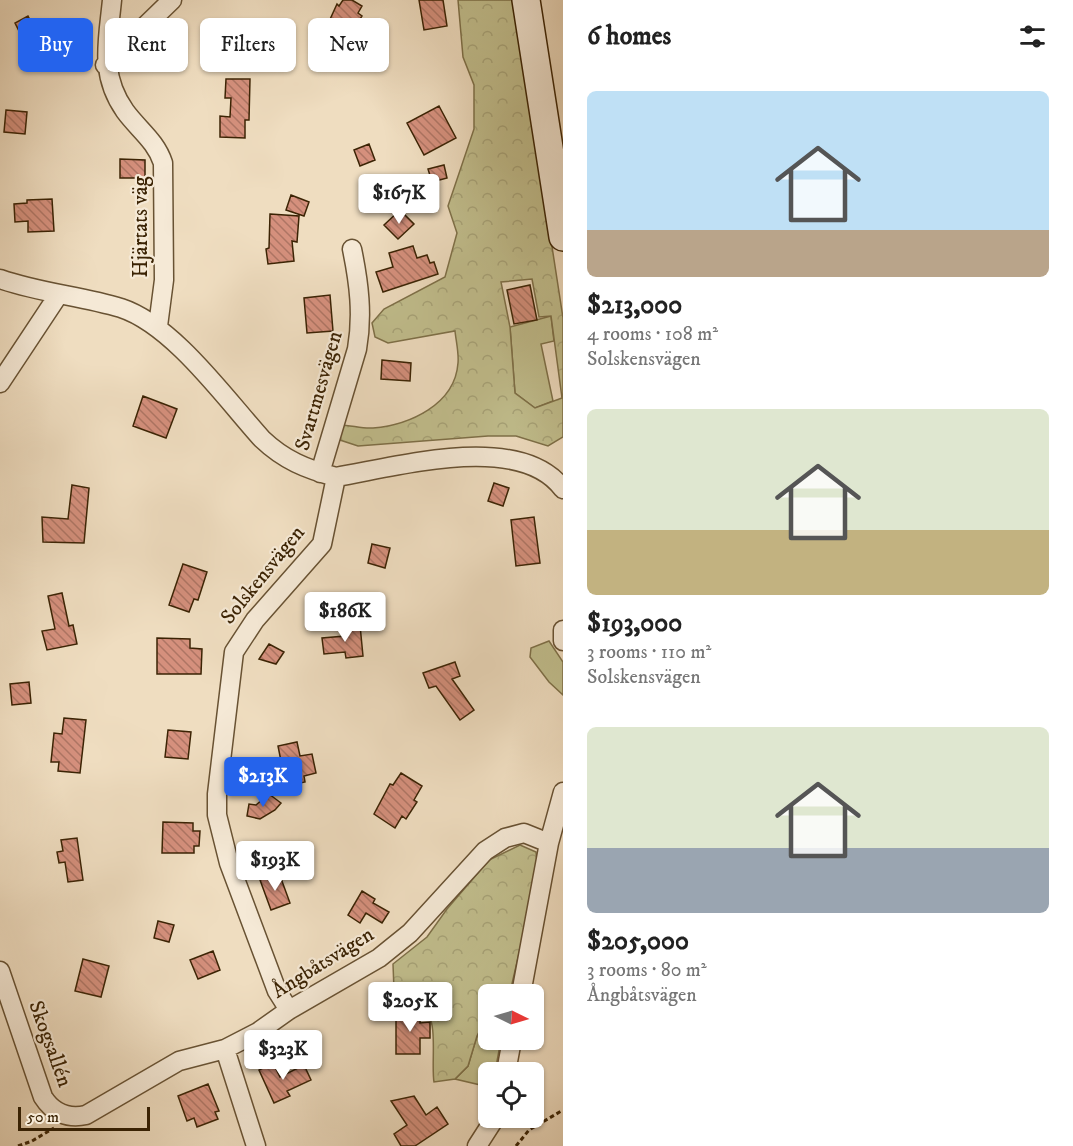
<!DOCTYPE html>
<html lang="en">
<head>
<meta charset="utf-8">
<style>
	:root { --surface:#fff; --page:#f2f2f2; --text:#222; --muted:#767676; --accent:#2563eb }
	body { margin:0; font-family:"IM FELL DW Pica",serif; background:var(--page); color:var(--text); height:100vh; display:flex; flex-direction:column; font-size:22px; white-space:nowrap }
	* { box-sizing:border-box; margin:0 }
	p { font-size:20px; color:var(--muted) }
	.icon { flex:none; width:33px; height:33px; fill:none; stroke:currentColor; stroke-width:2; stroke-linecap:round; stroke-linejoin:round }
	.map { position:relative; flex:1; overflow:hidden }
	.drawer { display:flex; flex-direction:column; background:var(--surface); width:510px }
	.drawer>* { flex:none }
	.top-card { position:absolute; left:18px; top:18px; width:454px; height:54px; display:flex; gap:12px }
	.needle { width:39px; rotate:95deg }
	.tools { position:absolute; left:478px; top:984px; display:grid; gap:12px }
	.tools a { display:grid; place-items:center; width:66px; height:66px; border-radius:9px; background:var(--surface); box-shadow:0 2px 4px #0004; font-size:30px }
	.scale { position:absolute; left:18px; bottom:15px; width:132px; box-sizing:border-box; padding-left:6px; border:3px solid #3b2304; border-top:0; font-size:16px; line-height:21px; white-space:nowrap; color:#3b2304; -webkit-text-stroke:4px #f5e9d6; paint-order:stroke }
	.price { position:absolute; translate:-50% -51px; padding:0 14px; border-radius:6px; background:#fff; color:#222; font-size:20px; line-height:39px; filter:drop-shadow(0 2px 3px #0008) }
	.price::after { content:''; position:absolute; left:50%; top:36px; width:18px; height:14px; margin-left:-9px; background:inherit; clip-path:polygon(0 0,100% 0,50% 100%) }
	.price.selected { background:var(--accent); color:#fff }
	ul { padding:0; list-style:none }
	li { display:grid; align-content:center; gap:12px; height:318px; padding:0 24px }
	li span { display:grid; place-items:center; height:186px; border-radius:9px; color:#555 }
	li>.icon { margin-inline-start:auto }
	span .icon { width:108px; height:108px; fill:#fffc; stroke-width:1 }
	li b { font-size:26px }
	h2 { display:flex; justify-content:space-between; align-items:center; height:72px; padding:0 24px; font-size:26px }
	.chip { padding:0 21px; border-radius:9px; background:var(--surface); box-shadow:0 2px 4px #0004; font-size:21px; line-height:54px }
	.chip.selected { background:var(--accent); color:#fff }
	main { display:flex; flex:1; min-height:0 }
	.map>svg:first-child { display:block }
</style>
</head>
<body>
<main>
<div class="map">
<svg width="563" height="1146" viewBox="0 0 563 1146">
	<defs>
		<pattern id="forest-crowns" width="20" height="18" patternUnits="userSpaceOnUse" patternTransform="scale(1.5)"><rect width="20" height="18" fill="#c1be8d"/><path d="M2 6a3 3 0 1 1 6 0M12 15a3 3 0 1 1 6 0" fill="none" stroke="#a7a378"/></pattern>
		<pattern id="building-back-hatch" width="6" height="6" patternUnits="userSpaceOnUse" patternTransform="scale(1.5)"><rect width="6" height="6" fill="#d5907d"/><path d="M-1 5l2 2M0 0l6 6M5-1l2 2" fill="none" stroke="#ae7564"/></pattern>
	</defs>
	<rect width="100%" height="100%" fill="#efddc0"/>
	<filter id="stains"><feTurbulence type="fractalNoise" baseFrequency=".00333" numOctaves="4"/><feColorMatrix values="0 0 0 0 .2 0 0 0 0 .09 0 0 0 0 .02 0 0 0 .5 -.17"/></filter>
	<radialGradient id="worn" r=".72"><stop offset=".6" stop-color="#630" stop-opacity="0"/><stop offset="1" stop-color="#630" stop-opacity=".3"/></radialGradient>
	<path fill="#c1be8d" stroke="#7e7048" stroke-width="1.5" d="M551,316L554,341L541,344L553,401L535,408L515,393L510,327Z
		M549,641L563,662V695L549,682L530,657L531,648Z
		M489,1012V1040H501L495,1072H489V1087L455,1079L468,1066L477,1036Z"/>
	<path fill="url(#forest-crowns)" stroke="#7e7048" stroke-width="1.5" fill-rule="evenodd" d="M458,0H514L563,318V437L548,446L516,436H488L358,446L340,440L335,434L340,425C351,425 362,429 373,428C409,425 455,405 458,363C459,353 456,341 455,331L388,343L375,337L372,323L384,309L445,277L457,233L448,206L474,129V85L463,57ZM532,279L539,317L551,316L562,398L535,408L515,393L510,327L501,282Z
		M520,845L536,852L538,872L511,988L500,991L498,994H489V1012L477,1036L468,1066L455,1079L434,1082C431,1066 438,1021 426,1012C417,1004 405,997 394,990L393,964L427,937L447,909L489,860Z"/>
	<path fill="url(#building-back-hatch)" stroke="#3b2304" stroke-width="1.5" d="M343,0H352L362,6L358,13L362,16L353,31L349,29L345,36L327,26L337,4L339,6Z
		M419,0H443L447,26L424,30Z
		M28,16L37,34L24,41L15,23Z
		M226,79H250L249,120H245V138L220,137V116L230,117L231,98H225Z
		M439,106L456,138L424,155L407,123Z
		M6,110L27,112L25,134L4,132Z
		M369,144L375,160L360,166L354,150Z
		M120,159L145,160V178H120Z
		M444,165L447,178L432,182L428,169Z
		M291,195L309,202L304,216L286,210Z
		M52,199L54,231L28,232V221L15,222L14,204L27,203V200Z
		M400,210L414,224L398,239L384,225Z
		M270,214L299,216L297,242L292,241L294,261L268,264L266,249L269,248Z
		M413,246L417,258L427,255L430,263L434,262L438,274L383,292L376,272L393,267L389,253Z
		M530,285L537,320L514,324L507,290Z
		M330,295L333,331L307,333L304,298Z
		M382,360L411,363L410,381L381,379Z
		M143,396L177,409L166,438L133,426Z
		M494,483L509,488L503,506L488,501Z
		M72,485L89,488L84,543L43,542L42,517L68,519Z
		M534,517L540,563L516,566L511,520Z
		M372,544L390,548L385,568L368,563Z
		M183,564L207,572L198,600L194,599L189,612L169,605Z
		M62,593L69,626L73,625L77,644L47,650L42,631L55,629L48,596Z
		M360,625L363,656L346,658L345,652L324,654L322,638L345,636L344,626Z
		M157,638L190,639V648L202,649L201,674H157Z
		M269,644L284,652L276,664L259,659Z
		M455,662L460,676L452,679L474,710L460,720L436,686L429,688L423,673Z
		M29,682L31,703L12,705L10,684Z
		M64,718L86,720L80,773L58,771L59,762H51L54,733L62,734Z
		M168,730L191,732L188,759L165,757Z
		M297,742L300,756L312,754L316,773L304,776L305,782L285,786L283,776L274,778L271,763L281,761L278,746Z
		M401,773L422,786L414,800L417,802L406,819L402,816L395,828L374,814L390,784L393,785Z
		M269,794L281,803L275,810L260,819L247,816L249,804L256,805Z
		M163,822L193,823V831H200L199,846H194V853H162Z
		M77,838L83,880L68,882L65,862L59,863L57,852L63,851L61,840Z
		M279,873L290,903L271,910L260,880Z
		M362,891L375,899L373,903L389,912L382,923L366,913L360,923L348,915Z
		M158,921L174,925L169,942L154,938Z
		M213,951L220,970L198,979L190,960Z
		M83,959L109,966L101,997L75,991Z
		M396,1014H420V1023L430,1022V1038H420V1054H396Z
		M273,1063L280,1077L304,1065L311,1080L287,1091L290,1096L274,1103L259,1070Z
		M208,1084L219,1111L215,1112L218,1119L197,1127L194,1118L187,1121L178,1096Z
		M414,1096L426,1115L437,1107L448,1124L415,1146H401L394,1134L407,1125L391,1101Z"/>
	<g fill="none" stroke-linecap="round" stroke-linejoin="round">
		<defs>
			<path id="street" d="M112,0C108,42 99,74 125,111C138,129 156,141 163,163L164,280L158,326
				M105,65L172,0
				M0,279C40,293 81,296 121,308C173,325 225,398 262,439C284,460 306,469 336,477C397,467 520,431 563,489
				M0,383L59,294
				M320,473L357,349C363,315 359,283 352,249
				M563,630V641
				M0,971L43,1097C53,1113 68,1119 86,1115L179,1061L225,1049L258,1032L289,1010L379,958L410,933L485,851L505,838L524,833L549,843
				M521,994L549,843L563,792
				M289,1010L277,991L229,863L217,815V794L234,652L255,620L322,544L336,477
				M225,1049L256,1146
				M506,1072L512,1040
				M477,1146L495,1118"/>
			<path id="secondary" d="M526,0L563,237"/>
		</defs>
		<use href="#street" stroke="#685233" stroke-width="21"/>
		<use href="#secondary" stroke="#3b2304" stroke-width="30"/>
		<path stroke="#3b2304" stroke-width="3" stroke-dasharray="4.5 3" stroke-linecap="butt" d="M18,1146L32,1141L54,1128
			M516,1146L529,1130L563,1110"/>
		<use href="#street" stroke="#f5e9d6" stroke-width="18"/>
		<use href="#secondary" stroke="#f5e9d6" stroke-width="27"/>
	</g>
	<g text-anchor="middle" dominant-baseline="central" stroke-width="4.5" stroke-linejoin="round" paint-order="stroke">
		<g font-size="21" fill="#3b2304" stroke="#f5e9d6">
			<text transform="translate(141 227) rotate(-90)">Hjärtats väg</text>
			<text transform="translate(319 391) rotate(-74)">Svartmesvägen</text>
			<text transform="translate(263 575) rotate(-51)">Solskensvägen</text>
			<text transform="translate(323 963) rotate(-32)">Ångbåtsvägen</text>
			<text transform="translate(50 1044) rotate(70)">Skogsallén</text>
		</g>
	</g>
	<rect width="100%" height="100%" filter="url(#stains)"/>
	<rect width="100%" height="100%" fill="url(#worn)"/>
</svg>
<div class="tools">
<a><svg class="needle" viewBox="-14 -14 28 28"><path d="M0-13l5 13h-10z" fill="#e53935"/><path d="M0 13l5-13h-10z" fill="#767676"/></svg></a>
<a><svg class="icon" aria-label="locate" viewBox="0 0 24 24"><circle cx="12" cy="12" r="6"/><path d="M12 2v4M12 18v4M2 12h4M18 12h4"/></svg></a>
</div>
<div class="scale">50 m</div>
<b class="price" style="left:399px;top:225px">$167K</b>
<b class="price" style="left:345px;top:643px">$186K</b>
<b class="price selected" style="left:263px;top:808px">$213K</b>
<b class="price" style="left:275px;top:892px">$193K</b>
<b class="price" style="left:410px;top:1033px">$205K</b>
<b class="price" style="left:283px;top:1081px">$323K</b>
<div class="top-card">
<a class="chip selected">Buy</a>
<a class="chip">Rent</a>
<a class="chip">Filters</a>
<a class="chip">New</a>
</div>
</div>
<section class="drawer">
<h2>6 homes<svg class="icon" aria-label="filters" viewBox="0 0 24 24"><path d="M4 7h16M4 17h16"/><circle cx="9" cy="7" r="2"/><circle cx="15" cy="17" r="2"/></svg></h2>
<ul>
<li><span style="background:linear-gradient(#bfe0f5 75%,#b9a48a 0)"><svg class="icon" aria-label="home" viewBox="0 0 24 24"><path d="M3 11l9-7 9 7M6 9v11h12V9"/></svg></span><div><b>$213,000</b><p>4 rooms · 108 m²</p><p>Solskensvägen</p></div></li>
<li><span style="background:linear-gradient(#dfe7d0 65%,#c2b280 0)"><svg class="icon" aria-label="home" viewBox="0 0 24 24"><path d="M3 11l9-7 9 7M6 9v11h12V9"/></svg></span><div><b>$193,000</b><p>3 rooms · 110 m²</p><p>Solskensvägen</p></div></li>
<li><span style="background:linear-gradient(#dfe7d0 65%,#9aa5b1 0)"><svg class="icon" aria-label="home" viewBox="0 0 24 24"><path d="M3 11l9-7 9 7M6 9v11h12V9"/></svg></span><div><b>$205,000</b><p>3 rooms · 80 m²</p><p>Ångbåtsvägen</p></div></li>
</ul>
</section>
</main>
</body>
</html>
